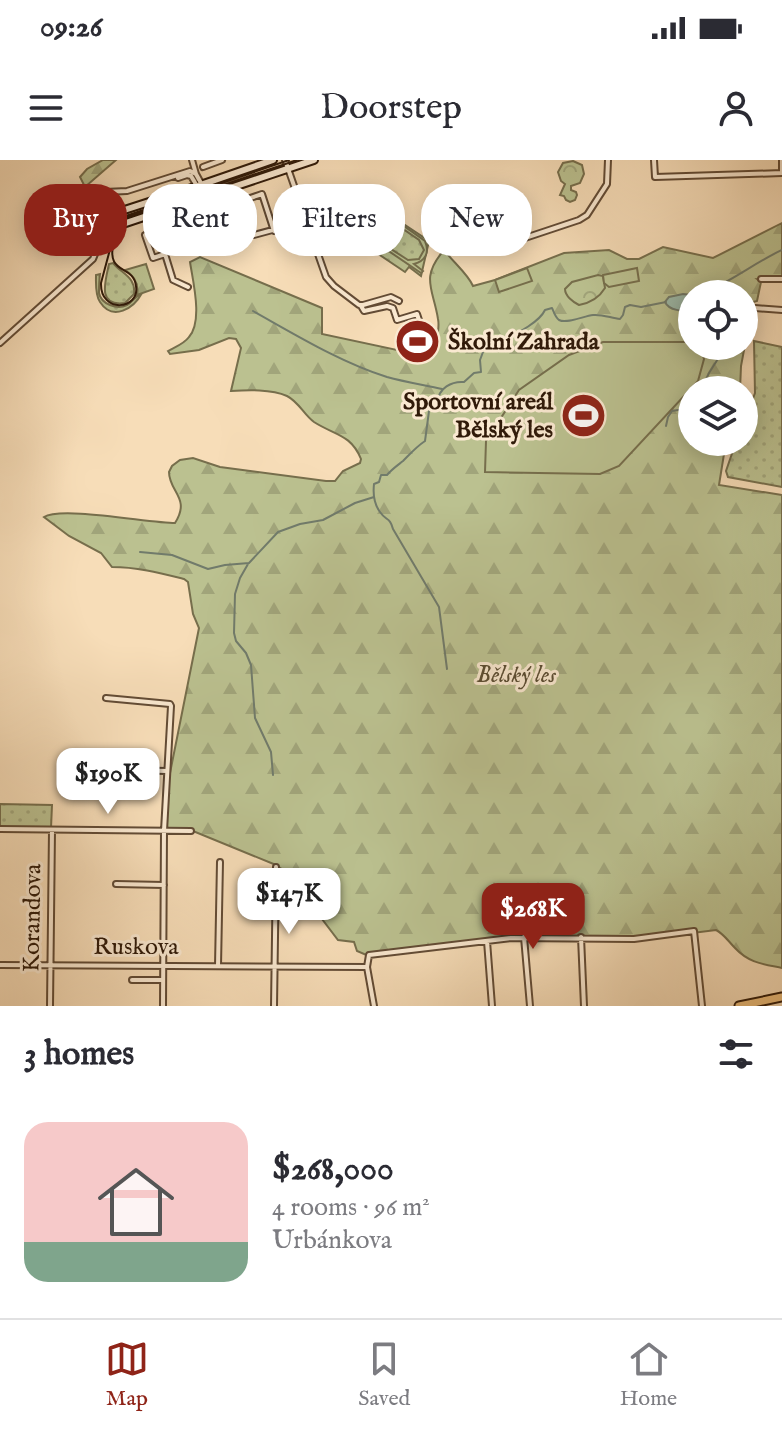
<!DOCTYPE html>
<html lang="en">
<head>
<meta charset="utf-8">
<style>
	:root { --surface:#fff; --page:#f2f2f3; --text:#2b2b33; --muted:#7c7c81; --line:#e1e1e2; --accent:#8f2418 }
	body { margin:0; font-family:"IM FELL English",serif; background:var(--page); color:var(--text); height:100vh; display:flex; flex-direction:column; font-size:30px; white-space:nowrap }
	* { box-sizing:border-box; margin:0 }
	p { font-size:26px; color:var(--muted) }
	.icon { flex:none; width:44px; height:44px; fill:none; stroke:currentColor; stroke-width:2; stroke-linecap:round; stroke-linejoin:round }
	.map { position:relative; height:846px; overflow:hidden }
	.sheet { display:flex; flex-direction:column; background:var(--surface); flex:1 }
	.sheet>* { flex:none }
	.hud { position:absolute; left:24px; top:24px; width:734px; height:72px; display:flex; gap:16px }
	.controls { position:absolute; left:678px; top:120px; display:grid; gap:16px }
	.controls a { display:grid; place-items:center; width:80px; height:80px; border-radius:50%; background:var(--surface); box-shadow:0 4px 20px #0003; font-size:40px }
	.price { position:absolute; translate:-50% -68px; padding:0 18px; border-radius:16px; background:#fff; color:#222; font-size:26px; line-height:52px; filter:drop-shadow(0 2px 4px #0008) }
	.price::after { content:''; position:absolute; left:50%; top:48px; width:24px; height:18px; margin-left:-12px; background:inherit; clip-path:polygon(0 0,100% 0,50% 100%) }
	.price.selected { background:var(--accent); color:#fff }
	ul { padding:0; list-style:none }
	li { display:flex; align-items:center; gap:24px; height:200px; padding:0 24px }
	li span { display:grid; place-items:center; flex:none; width:224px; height:160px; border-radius:24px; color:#555 }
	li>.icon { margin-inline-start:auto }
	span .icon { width:96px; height:96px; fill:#fffc; stroke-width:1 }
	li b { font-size:34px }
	h2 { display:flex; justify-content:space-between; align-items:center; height:96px; padding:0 24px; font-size:34px }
	.tag { padding:0 28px; border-radius:32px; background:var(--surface); box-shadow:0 4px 20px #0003; font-size:28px; line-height:72px }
	.tag.selected { background:var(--accent); color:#fff }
	.status { display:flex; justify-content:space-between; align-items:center; height:56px; padding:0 40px; background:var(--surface); direction:ltr }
	.status svg { height:22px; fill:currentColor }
	header { display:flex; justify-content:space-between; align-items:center; height:104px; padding:0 24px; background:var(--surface); font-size:36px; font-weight:600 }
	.menu { display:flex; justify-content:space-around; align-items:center; height:112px; border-top:2px solid var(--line); background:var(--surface); font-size:22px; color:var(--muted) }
	.menu a { display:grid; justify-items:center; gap:4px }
	.menu .selected { color:var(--accent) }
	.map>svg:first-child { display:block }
</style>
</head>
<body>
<div class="status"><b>09:26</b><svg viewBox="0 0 49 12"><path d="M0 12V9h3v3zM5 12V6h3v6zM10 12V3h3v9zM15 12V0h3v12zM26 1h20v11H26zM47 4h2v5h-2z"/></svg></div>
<header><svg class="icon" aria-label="menu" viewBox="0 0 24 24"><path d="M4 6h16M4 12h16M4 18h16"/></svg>Doorstep<svg class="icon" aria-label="person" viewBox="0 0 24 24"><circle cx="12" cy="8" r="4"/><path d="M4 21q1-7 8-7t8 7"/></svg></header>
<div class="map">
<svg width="782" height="846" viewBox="0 0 782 846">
	<defs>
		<pattern id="grass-dots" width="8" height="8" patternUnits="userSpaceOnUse" patternTransform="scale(2)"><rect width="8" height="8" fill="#bbc190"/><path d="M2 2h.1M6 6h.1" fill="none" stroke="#a1a57b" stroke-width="1.8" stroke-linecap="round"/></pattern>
		<pattern id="forest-firs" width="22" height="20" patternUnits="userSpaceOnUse" patternTransform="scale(2)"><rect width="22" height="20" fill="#bbc190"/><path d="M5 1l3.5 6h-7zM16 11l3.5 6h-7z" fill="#a1a57b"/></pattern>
		<pattern id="park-crowns" width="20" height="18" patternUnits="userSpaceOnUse" patternTransform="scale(2)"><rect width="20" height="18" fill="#bbc190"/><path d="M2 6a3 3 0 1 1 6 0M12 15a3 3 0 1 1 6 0" fill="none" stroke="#a1a57b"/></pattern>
		<pattern id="water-ripples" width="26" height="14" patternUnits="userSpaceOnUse" patternTransform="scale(2)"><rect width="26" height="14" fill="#9dbcac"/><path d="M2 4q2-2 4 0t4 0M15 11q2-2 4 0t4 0" fill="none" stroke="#88a193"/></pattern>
	</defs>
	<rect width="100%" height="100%" fill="#f7ddb8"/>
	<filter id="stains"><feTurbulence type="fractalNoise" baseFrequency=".0025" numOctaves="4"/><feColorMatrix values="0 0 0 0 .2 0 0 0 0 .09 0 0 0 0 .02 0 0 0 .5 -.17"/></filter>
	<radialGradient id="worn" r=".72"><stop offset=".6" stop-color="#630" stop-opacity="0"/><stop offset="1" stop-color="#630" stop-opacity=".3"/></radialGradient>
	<path fill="url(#grass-dots)" stroke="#766e4c" stroke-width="2" d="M384,51L429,81L421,116L409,107L405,112L359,81L355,64Z
		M113,103C122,114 136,117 134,134L125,143C97,147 105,122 109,104Z
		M100,114C99,121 99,128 99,133C101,144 117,150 127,145C133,142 135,136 142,133C134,148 113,162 100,142C95,135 96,123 96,115Z
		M754,181L782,187V327L728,317L726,311L736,282H744V262L755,233Z
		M0,644L52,645L51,668H0Z"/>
	<path fill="url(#forest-firs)" stroke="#766e4c" stroke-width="2" fill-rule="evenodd" d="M103,0H116L85,27L80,17L87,9Z
		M782,63V117L757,119L761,122L757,141L753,142L741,206L740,230H692V282H709L706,290L724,294L719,325L782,335V808C763,804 749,803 735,788C728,781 724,774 716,770L636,780H512L440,787L371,797L357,791L354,782L338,780L287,713L276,705L193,671L162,669L166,633L199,468L193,454L188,422L184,419C160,413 137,407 112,407L101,393L69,376L44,357C61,346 150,363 175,363C191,338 169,332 169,312L172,306L180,300L193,298L220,307L326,321H335L343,311L360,303L361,299C351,274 334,275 314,262C304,255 299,242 287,236C271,229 248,230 231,231L241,188L236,179L229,178L199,190L170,194L168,191C175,187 184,184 189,177C203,161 193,122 190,102L200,97L322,148V174L402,191L404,196L438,185C436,176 440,168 438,159C433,128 420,118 444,90C453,102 468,114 473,126L495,120L564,93L609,90L627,99H639L663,87L713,98ZM692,134H744V186H692Z
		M146,104L154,129L137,135C139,124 135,116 125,110Z"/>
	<path fill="url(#park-crowns)" stroke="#766e4c" stroke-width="2" d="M573,1L582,5L584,14L580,23L571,26V30L576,32L577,35L575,40L570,42L566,40L564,36L560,35L565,24L561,21L558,12L563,3Z
		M598,115L603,116L605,128C599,138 590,143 579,145C573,142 565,136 565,129L572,122Z"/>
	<path fill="#bbc190" stroke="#766e4c" stroke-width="2" fill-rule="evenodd" d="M383,55L391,57L425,81C430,93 425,101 414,104L423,111L421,113L362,73L364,71L368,73C368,62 372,56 383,55ZM378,58H387L419,80L424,90L419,99L408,100L374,78L371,67Z
		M336,58L338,65L342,64L345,72L349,71L353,85L340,89L330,60Z
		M527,108L532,121L499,132L495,120Z
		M637,108L639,121L609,127L604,123L603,115Z
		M426,173L431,185L408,192L404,180Z
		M603,182H692V186H700L704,199L698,221L619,306L600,314L485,312L486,281L519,230L569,195Z"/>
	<path fill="url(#water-ripples)" stroke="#717b6b" stroke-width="2" d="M683,134L692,135V151C683,151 669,151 665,142L669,137Z"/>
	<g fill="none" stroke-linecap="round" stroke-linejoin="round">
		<path stroke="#717b6b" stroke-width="2" d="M718,126C740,115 760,100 782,90
			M707,134L711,131
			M253,151C296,175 340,202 387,217C405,222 424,225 442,229
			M701,230L709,213L721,194L718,186
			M666,266L668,257L672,251L684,249L692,243
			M140,392L172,395L208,409L225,405L249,403L278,372L300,364L323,360L355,343L374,337
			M248,404L240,418L235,434L234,473L236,481L246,493L251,505L255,558L271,592L273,615
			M447,509L439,447L393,369C390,357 386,361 380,352C374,344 373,333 374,324L379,322L381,315H387C392,309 398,305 403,301C410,294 416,287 425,281L429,251L438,242C438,228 452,221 464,222L474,213L481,212L480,200L483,192L482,188C490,179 497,179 506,177C518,174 540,161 545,150L552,148C554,152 555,157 559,160C567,164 584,156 593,155C602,154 611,158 620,159L623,155L625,147L630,145L641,147L666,142"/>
		<defs>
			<path id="street" d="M192,0L196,14
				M285,0L326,117L334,126L359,145H363L391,137L399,141
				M654,0L655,17L782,13
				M782,0V11
				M203,7L222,0
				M178,18L187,15L191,16L197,26
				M105,32L127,31L190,11L196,14L202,25
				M150,54L157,70L262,34L274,71
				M187,61L254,75L306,61
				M157,70L145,75L153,98L165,94L173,120L188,127
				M516,81L579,60L587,55L607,24L608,0
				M761,119H782
				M361,146L364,151L387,146L393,148L397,160L417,154L422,169
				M755,148L782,150
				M0,183L93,99L105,70
				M106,538L170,544L171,546L164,671L163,846
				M79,609L167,611
				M0,669L191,671
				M116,724L164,725
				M524,777L530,846
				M581,777L584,846
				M487,781L492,846
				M0,805L367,807
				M218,806L220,702
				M132,820H163
				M50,846L52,670
				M274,846L276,707
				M374,846L367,807L369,795L511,778L634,779L694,771L702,846"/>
			<path id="secondary" d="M273,0L183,31L112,54L105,60V70L314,0"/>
			<path id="primary" d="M739,846L782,837"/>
		</defs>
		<use href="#street" stroke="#624b35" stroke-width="8"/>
		<use href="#secondary" stroke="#301a09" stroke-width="10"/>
		<use href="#primary" stroke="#301a09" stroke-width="11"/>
		<use href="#street" stroke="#fae9d1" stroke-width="4"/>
		<use href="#secondary" stroke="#fae9d1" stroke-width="6"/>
		<use href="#primary" stroke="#ecbe7c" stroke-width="7"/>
		<path stroke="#301a09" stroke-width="2" d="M289,0L123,57L116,67L101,123C100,154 140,150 136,126C133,103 105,117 114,80C117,71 119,65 126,58L297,0"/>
	</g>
	<defs>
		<symbol id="stadium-disc" viewBox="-11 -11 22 22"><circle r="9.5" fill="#8f2418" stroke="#fae9d1"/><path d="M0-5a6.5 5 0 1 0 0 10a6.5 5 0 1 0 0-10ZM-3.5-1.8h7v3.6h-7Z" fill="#fff"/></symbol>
	</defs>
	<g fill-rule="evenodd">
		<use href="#stadium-disc" x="392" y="156" width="51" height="51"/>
		<use href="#stadium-disc" x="558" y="230" width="51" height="51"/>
	</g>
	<g text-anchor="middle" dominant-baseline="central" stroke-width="6" stroke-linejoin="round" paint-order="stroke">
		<g font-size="24" font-weight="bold" fill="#301a09" stroke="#fae9d1" text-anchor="start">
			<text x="448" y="182">Školní Zahrada</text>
			<text x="553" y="242" text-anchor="end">Sportovní areál<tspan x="553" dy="28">Bělský les</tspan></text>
		</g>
		<g font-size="24" font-style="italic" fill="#5a4c32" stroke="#fae9d1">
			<text x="516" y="515">Bělský les</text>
		</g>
		<g font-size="24" fill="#301a09" stroke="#fae9d1">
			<text transform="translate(33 758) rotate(-89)">Korandova</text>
			<text x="136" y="787">Ruskova</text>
		</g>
	</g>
	<rect width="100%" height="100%" filter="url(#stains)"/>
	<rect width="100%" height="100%" fill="url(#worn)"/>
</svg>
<div class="controls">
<a><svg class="icon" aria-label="locate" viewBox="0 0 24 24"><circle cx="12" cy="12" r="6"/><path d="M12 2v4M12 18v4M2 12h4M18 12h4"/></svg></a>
<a><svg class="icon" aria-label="layers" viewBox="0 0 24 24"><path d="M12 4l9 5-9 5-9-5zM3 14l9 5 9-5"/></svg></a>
</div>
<b class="price" style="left:108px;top:656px">$190K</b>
<b class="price" style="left:289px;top:776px">$147K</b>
<b class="price selected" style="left:533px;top:791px">$268K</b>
<div class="hud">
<a class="tag selected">Buy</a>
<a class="tag">Rent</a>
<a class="tag">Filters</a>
<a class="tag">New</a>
</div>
</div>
<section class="sheet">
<h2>3 homes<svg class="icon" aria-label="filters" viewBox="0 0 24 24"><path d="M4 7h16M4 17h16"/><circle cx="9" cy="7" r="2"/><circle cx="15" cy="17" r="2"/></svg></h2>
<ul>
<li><span style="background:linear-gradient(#f6c9c9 75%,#7fa58c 0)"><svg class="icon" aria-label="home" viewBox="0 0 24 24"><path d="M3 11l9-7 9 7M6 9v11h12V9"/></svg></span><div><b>$268,000</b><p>4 rooms · 96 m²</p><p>Urbánkova</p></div></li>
</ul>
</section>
<nav class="menu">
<a class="selected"><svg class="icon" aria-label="map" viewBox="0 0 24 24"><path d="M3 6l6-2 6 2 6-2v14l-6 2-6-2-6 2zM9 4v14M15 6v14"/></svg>Map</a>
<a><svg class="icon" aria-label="saved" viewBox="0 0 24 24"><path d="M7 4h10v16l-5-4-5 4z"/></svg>Saved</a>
<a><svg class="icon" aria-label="home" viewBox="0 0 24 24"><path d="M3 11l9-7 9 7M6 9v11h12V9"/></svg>Home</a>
</nav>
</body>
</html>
